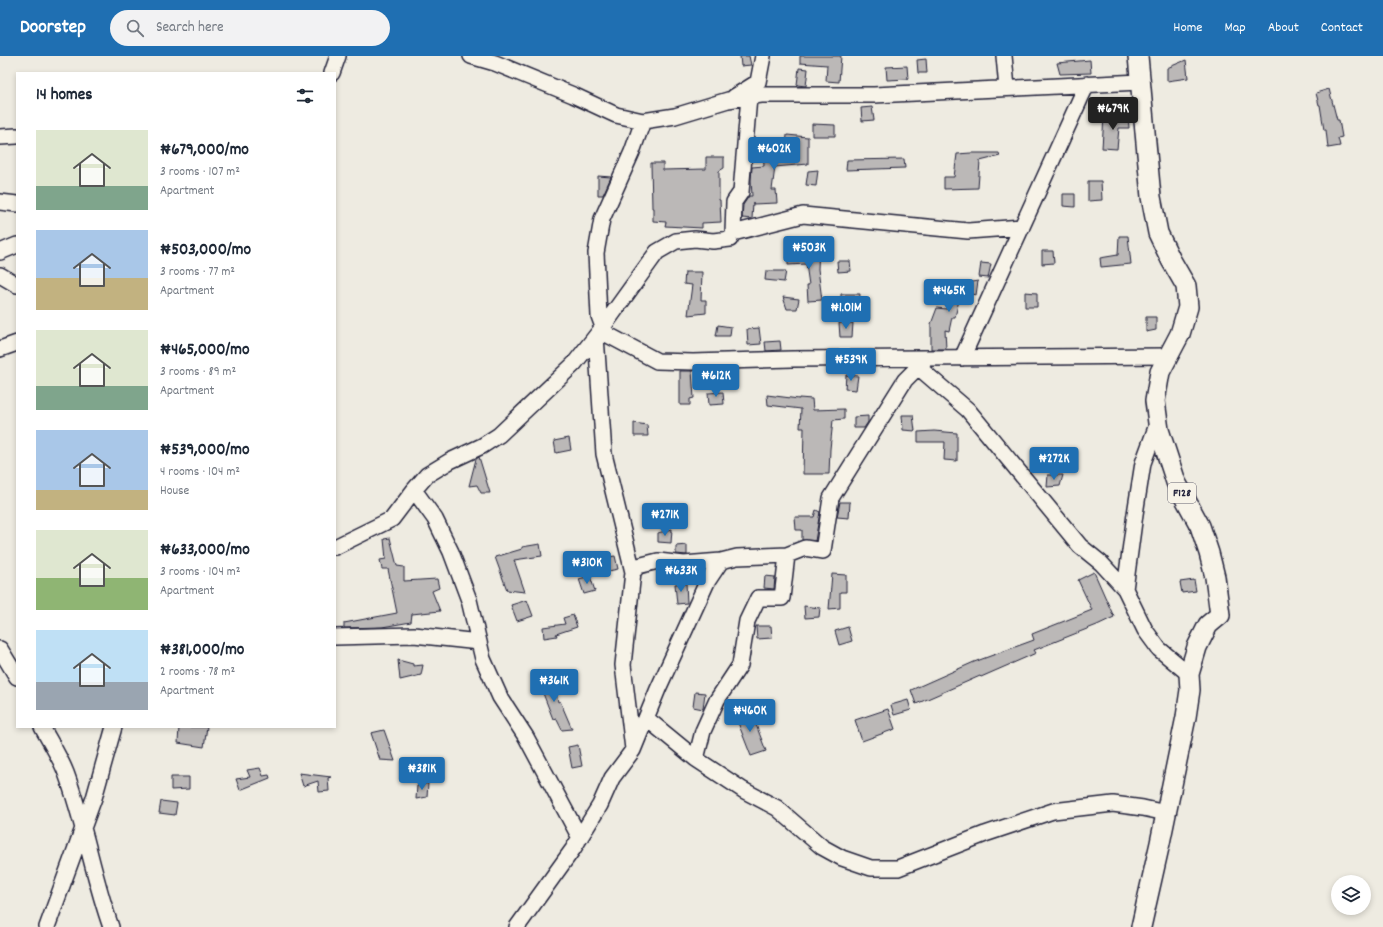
<!DOCTYPE html>
<html lang="en">
<head>
<meta charset="utf-8">
<style>
	:root { --surface:#fff; --page:#f2f2f3; --text:#1f2937; --muted:#747a83; --accent:#1f6fb2 }
	body { margin:0; font-family:Dekko,sans-serif; background:var(--page); color:var(--text); height:100vh; display:flex; flex-direction:column; font-size:15px; white-space:nowrap }
	* { box-sizing:border-box; margin:0 }
	p { font-size:13px; color:var(--muted) }
	.icon { flex:none; width:22px; height:22px; fill:none; stroke:currentColor; stroke-width:2; stroke-linecap:round; stroke-linejoin:round }
	.map { position:relative; flex:1; overflow:hidden }
	.side { position:absolute; left:16px; top:16px; width:320px; height:656px; display:flex; flex-direction:column; background:var(--surface); border-radius:0px; box-shadow:0 2px 6px #0003 }
	.side>* { flex:none }
	.fabs { position:absolute; left:1331px; top:819px; display:grid; gap:8px }
	.fabs a { display:grid; place-items:center; width:40px; height:40px; border-radius:50%; background:var(--surface); box-shadow:0 2px 6px #0003; font-size:20px }
	.price { position:absolute; translate:-50% -34px; padding:0 9px; border-radius:4px; background:var(--accent); color:#fff; font-size:13px; line-height:26px; filter:drop-shadow(0 1px 2px #0008) }
	.price::after { content:''; position:absolute; left:50%; top:24px; width:12px; height:9px; margin-left:-6px; background:inherit; clip-path:polygon(0 0,100% 0,50% 100%) }
	.price.current { background:#222; color:#fff }
	ul { padding:0; list-style:none }
	li { display:flex; align-items:center; gap:12px; height:100px; padding:0 20px }
	li span { display:grid; place-items:center; flex:none; width:112px; height:80px; border-radius:0px; color:#555 }
	li>.icon { margin-inline-start:auto }
	span .icon { width:48px; height:48px; fill:#fffc; stroke-width:1 }
	li b { font-size:17px }
	h2 { display:flex; justify-content:space-between; align-items:center; height:48px; padding:0 20px; font-size:17px }
	header { display:flex; align-items:center; gap:24px; box-sizing:border-box; height:56px; padding:0 20px; background:var(--accent); color:#fff }
	header strong { font-size:19px }
	nav { display:flex; gap:22px; margin-inline-start:auto; font-size:14px }
	.search { width:280px; height:36px; background:var(--page); display:flex; align-items:center; gap:10px; box-sizing:border-box; padding:0 14px; border-radius:22px; color:var(--muted); font-size:15px }
	.map>svg:first-child { display:block }
</style>
</head>
<body>
<header>
<strong>Doorstep</strong>
<div class="search"><svg class="icon" aria-label="search" viewBox="0 0 24 24"><circle cx="10" cy="10" r="6"/><path d="M15 15l6 6"/></svg>Search here</div>
<nav><a>Home</a><a>Map</a><a>About</a><a>Contact</a></nav>
</header>
<div class="map">
<svg width="1383" height="871" viewBox="0 0 1383 871">
	<rect width="100%" height="100%" fill="#eeebe1"/>
	<filter id="ink" filterUnits="userSpaceOnUse"><feTurbulence type="fractalNoise" baseFrequency=".025" numOctaves="2"/><feDisplacementMap in="SourceGraphic" scale="8" xChannelSelector="R" yChannelSelector="G"/><feConvolveMatrix kernelMatrix="1 2 1 2 8 2 1 2 1" color-interpolation-filters="sRGB"/></filter>
	<g filter="url(#ink)">
		<path fill="#bbb8b7" stroke="#22223b" d="M740,0H749L751,9L741,10Z
			M800,0H841L839,26L826,25L827,9L800,7Z
			M926,3L927,17H918L917,4Z
			M1090,4L1091,17L1060,18L1057,7Z
			M1186,4L1188,22L1167,25V12Z
			M907,10L908,23L887,24L886,11Z
			M799,12L808,13L806,30L797,29Z
			M1329,33L1337,64H1339L1342,81L1338,82L1340,90L1328,92L1326,74H1324L1320,49H1319L1316,37Z
			M872,51L874,64L862,65L861,52Z
			M1104,60L1128,61L1129,72H1119L1117,93L1102,92Z
			M812,68L835,69V80H812Z
			M787,79L808,81V108L775,111L772,134H776L777,147L753,148V146L752,163L742,162L743,149L749,140H752L751,124L752,111L764,110L763,93L786,91Z
			M971,97H999L1000,100L980,105L978,132L944,133V121H954L957,98Z
			M706,101H724V112L719,115V144H720L721,166L702,167V172L665,170L666,166L653,165V152H652L651,107H663V114L706,113Z
			M904,103L905,112L846,114L847,104Z
			M818,114L816,130L806,129L808,115Z
			M598,120L611,121L603,139H598Z
			M1088,125H1101L1102,144L1088,145Z
			M1063,138H1075V151L1063,150Z
			M1119,180H1128L1131,208L1101,211L1100,202L1118,199Z
			M807,191H819L818,213L822,244L808,245L807,229H809L806,208L788,209V197L807,196Z
			M1042,195H1053L1054,207L1042,208Z
			M837,205H850L851,215L838,216Z
			M981,207L991,208L988,222L979,221Z
			M766,215H786L784,226L765,224Z
			M685,216H702L701,244H706V257L688,259L692,229L684,228Z
			M978,225L976,239L961,236L955,261H952L949,275L945,274L946,293H931V268L937,252L947,253L950,235L940,233V231Z
			M1025,236L1037,237V251H1025Z
			M841,238H860L859,249L841,248Z
			M783,241L799,243L797,253H787Z
			M1146,261H1156V274L1146,276Z
			M839,267H853L852,281H840Z
			M718,269L731,271L730,280H716Z
			M759,272L761,288L748,289L747,273Z
			M780,285L781,294L766,295L765,286Z
			M680,315H692L694,342L690,343V349H680Z
			M846,319L858,320L856,334L845,333Z
			M723,336L724,348L709,349L708,337Z
			M767,339L799,343V342L812,343L813,354L844,353V363L833,364L830,393L829,418H803L804,372H800L801,353L768,349Z
			M902,359H913L915,375L903,374Z
			M868,360V366L864,372H854V361Z
			M634,367L647,369L648,380H634Z
			M934,375L957,377V405L944,404L945,386H918V376Z
			M569,382L571,394L556,397L554,385Z
			M479,401L490,437H481L477,429L469,430L476,403Z
			M1048,419H1063L1060,430L1047,431Z
			M840,446H850L849,462L837,461Z
			M816,454L820,456L815,485L802,484V474H796L795,461H814Z
			M672,473L671,487L658,486V477Z
			M390,482L397,510L404,511V525L437,523L439,532L432,535L440,555L412,558L411,566L382,571L344,572V567L397,557L388,513H382L380,504L386,503L384,483Z
			M540,488L542,500L514,504L525,536L507,534L495,501L522,493V491Z
			M687,489V499L676,498V490Z
			M615,500L618,513L604,516L602,502Z
			M1094,516L1114,561L1097,569L1034,594L1036,597L981,621L980,620L916,648L911,634L974,606L1034,584L1032,578L1092,554L1078,524Z
			M832,518L846,519V536H840V552L829,553Z
			M590,520L595,535L584,538L579,523Z
			M765,520L775,521L774,533L764,532Z
			M1194,524L1196,535L1182,537L1180,526Z
			M686,527L687,547L677,548L675,528Z
			M527,544L533,560L517,565L511,549Z
			M804,550L820,552L819,561L805,562Z
			M573,559L577,571L556,578L557,580L544,582L543,571L565,568L563,562Z
			M756,570H771L772,582L757,583Z
			M848,571L852,585L839,589L835,575Z
			M398,604L413,608V610L423,609L421,619L400,624Z
			M552,620L558,646L560,645L572,673L562,674L556,662L553,663L539,627H540V624Z
			M695,636L705,637L703,653L693,651Z
			M908,644L911,654L894,659L891,649Z
			M750,653L766,695L751,700L735,659Z
			M888,653L895,673L862,685L855,664Z
			M179,671H207L204,691L178,687Z
			M384,674L395,705L380,704L371,677Z
			M578,689L582,710L572,712L568,691Z
			M260,712L263,720L269,719L270,722L240,734L236,723L250,721L247,714Z
			M299,717L331,721L328,722L329,735L319,736L318,725L303,730Z
			M171,721H189V733L171,734Z
			M428,727L427,741L416,743L417,730Z
			M161,745L177,747L175,759L159,757Z"/>
		<g fill="none" stroke-linecap="round" stroke-linejoin="round">
			<defs>
				<path id="minor" d="M471,0L495,7L573,39L616,59L643,65L675,60L728,44L761,39H874L1140,26
					M1004,0L1007,32
					M332,17L338,0
					M734,41L758,26L763,0
					M643,65L632,96L602,163L596,197L599,260L603,271L608,279L657,305L693,306L792,303L1168,300
					M0,81L17,80
					M0,146L17,148
					M733,177L734,146L741,136L749,41
					M0,196L17,189
					M0,219L17,229
					M596,280L604,398L633,516L623,609L633,693
					M0,293L17,287
					M962,302L1087,28
					M918,311L968,354L1080,490L1101,507L1125,533L1145,574L1159,593L1189,618
					M414,434L435,463L451,496L469,544L483,603L500,641L526,681L580,782
					M335,491L392,463L414,434L427,419L450,405L482,390L499,379L574,308L603,271L657,196L676,185L695,183L713,185L730,183L733,177L803,159L968,175L1022,171
					M633,516L638,510L658,505L684,508L721,505L737,501L787,499L805,492L823,495L831,442L905,324L927,302
					M1125,533L1135,458L1143,407L1158,366
					M335,581L414,579L479,586
					M0,593L17,621
					M646,662L696,703L743,734L777,752L822,791L842,802L871,812H898L985,778L1053,755L1113,748L1143,752L1166,757
					M42,671C50,686 60,701 66,717C85,768 93,821 111,871
					M696,703L703,675L717,644L740,609L747,565L758,542H782L787,499
					M47,871L94,742L114,671
					M517,871L573,793L600,749L612,722L633,694L658,633L707,526L721,505"/>
				<path id="major" d="M1138,0L1151,141L1158,177L1171,204L1186,230L1188,251L1180,278L1160,316L1155,345L1159,374L1176,426L1200,470L1209,497L1215,521L1220,559L1208,569L1197,591L1189,618L1190,634L1186,661L1160,787L1141,871"/>
			</defs>
			<use href="#minor" stroke="#22223b" stroke-width="18"/>
			<use href="#major" stroke="#22223b" stroke-width="22"/>
			<use href="#minor" stroke="#f7f3e8" stroke-width="15"/>
			<use href="#major" stroke="#f7f3e8" stroke-width="19"/>
		</g>
	</g>
	<g text-anchor="middle" dominant-baseline="central" stroke-width="3" stroke-linejoin="round" paint-order="stroke">
		<rect fill="#f7f3e8" stroke="#62616f" stroke-width="1" x="1168" y="427" width="28" height="20" rx="3"/>
		<g font-size="12" font-weight="bold" fill="#22223b">
			<text x="1182" y="437">F128</text>
		</g>
	</g>
</svg>
<div class="fabs">
<a><svg class="icon" aria-label="layers" viewBox="0 0 24 24"><path d="M12 4l9 5-9 5-9-5zM3 14l9 5 9-5"/></svg></a>
</div>
<b class="price current" style="left:1113px;top:75px">₦679K</b>
<b class="price" style="left:774px;top:115px">₦602K</b>
<b class="price" style="left:809px;top:214px">₦503K</b>
<b class="price" style="left:949px;top:257px">₦465K</b>
<b class="price" style="left:846px;top:274px">₦1.01M</b>
<b class="price" style="left:851px;top:326px">₦539K</b>
<b class="price" style="left:716px;top:342px">₦612K</b>
<b class="price" style="left:1054px;top:425px">₦272K</b>
<b class="price" style="left:665px;top:481px">₦271K</b>
<b class="price" style="left:587px;top:529px">₦310K</b>
<b class="price" style="left:681px;top:537px">₦633K</b>
<b class="price" style="left:554px;top:647px">₦361K</b>
<b class="price" style="left:750px;top:677px">₦460K</b>
<b class="price" style="left:422px;top:735px">₦381K</b>
<section class="side">
<h2>14 homes<svg class="icon" aria-label="filters" viewBox="0 0 24 24"><path d="M4 7h16M4 17h16"/><circle cx="9" cy="7" r="2"/><circle cx="15" cy="17" r="2"/></svg></h2>
<ul>
<li><span style="background:linear-gradient(#dfe7d0 70%,#7fa58c 0)"><svg class="icon" aria-label="home" viewBox="0 0 24 24"><path d="M3 11l9-7 9 7M6 9v11h12V9"/></svg></span><div><b>₦679,000/mo</b><p>3 rooms · 107 m²</p><p>Apartment</p></div></li>
<li><span style="background:linear-gradient(#a9c7e8 60%,#c2b280 0)"><svg class="icon" aria-label="home" viewBox="0 0 24 24"><path d="M3 11l9-7 9 7M6 9v11h12V9"/></svg></span><div><b>₦503,000/mo</b><p>3 rooms · 77 m²</p><p>Apartment</p></div></li>
<li><span style="background:linear-gradient(#dfe7d0 70%,#7fa58c 0)"><svg class="icon" aria-label="home" viewBox="0 0 24 24"><path d="M3 11l9-7 9 7M6 9v11h12V9"/></svg></span><div><b>₦465,000/mo</b><p>3 rooms · 89 m²</p><p>Apartment</p></div></li>
<li><span style="background:linear-gradient(#a9c7e8 75%,#c2b280 0)"><svg class="icon" aria-label="home" viewBox="0 0 24 24"><path d="M3 11l9-7 9 7M6 9v11h12V9"/></svg></span><div><b>₦539,000/mo</b><p>4 rooms · 104 m²</p><p>House</p></div></li>
<li><span style="background:linear-gradient(#dfe7d0 60%,#8fb573 0)"><svg class="icon" aria-label="home" viewBox="0 0 24 24"><path d="M3 11l9-7 9 7M6 9v11h12V9"/></svg></span><div><b>₦633,000/mo</b><p>3 rooms · 104 m²</p><p>Apartment</p></div></li>
<li><span style="background:linear-gradient(#bfe0f5 65%,#9aa5b1 0)"><svg class="icon" aria-label="home" viewBox="0 0 24 24"><path d="M3 11l9-7 9 7M6 9v11h12V9"/></svg></span><div><b>₦381,000/mo</b><p>2 rooms · 78 m²</p><p>Apartment</p></div></li>
</ul>
</section>
</div>
</body>
</html>
